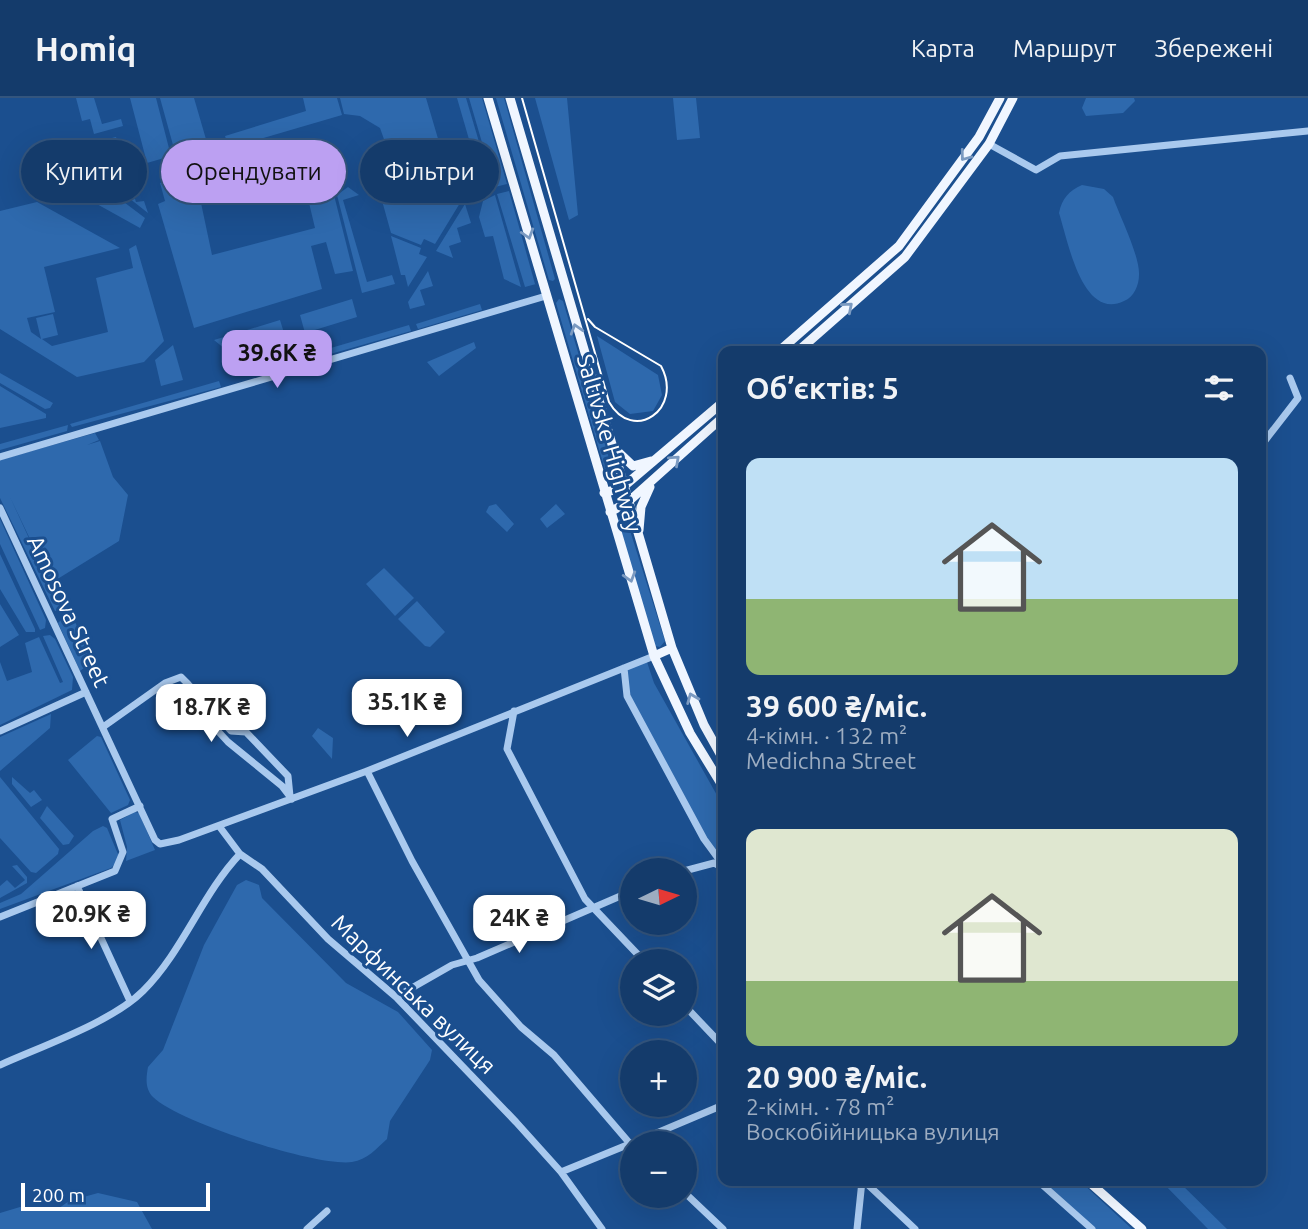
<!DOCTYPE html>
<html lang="uk">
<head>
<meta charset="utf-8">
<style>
	:root { --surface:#143b6b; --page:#1d4271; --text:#f1f3f6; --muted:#9dadc1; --line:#33557e; --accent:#bca0f2 }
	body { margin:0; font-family:Ubuntu,sans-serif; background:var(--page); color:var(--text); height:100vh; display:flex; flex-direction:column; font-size:26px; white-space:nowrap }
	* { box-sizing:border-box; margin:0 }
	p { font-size:23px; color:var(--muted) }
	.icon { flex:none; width:38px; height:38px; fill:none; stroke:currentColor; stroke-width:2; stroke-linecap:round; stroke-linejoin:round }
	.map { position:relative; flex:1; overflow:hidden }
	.drawer { position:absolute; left:718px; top:248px; width:548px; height:840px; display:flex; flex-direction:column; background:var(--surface); border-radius:14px; box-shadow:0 7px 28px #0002,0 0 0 2px var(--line) }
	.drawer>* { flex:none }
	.top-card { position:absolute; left:21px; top:42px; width:592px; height:63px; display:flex; gap:14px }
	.needle { width:46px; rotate:85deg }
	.controls { position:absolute; left:620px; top:760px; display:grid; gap:14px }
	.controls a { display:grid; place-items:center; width:77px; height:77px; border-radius:50%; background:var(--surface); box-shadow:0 7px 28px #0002,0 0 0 2px var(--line); font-size:35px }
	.scale { position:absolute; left:21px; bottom:18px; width:189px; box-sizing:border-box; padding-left:7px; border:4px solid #fff; border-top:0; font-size:19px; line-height:24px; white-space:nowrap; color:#fff; -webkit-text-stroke:5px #1b4f8f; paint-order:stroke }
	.price { position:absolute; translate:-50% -60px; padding:0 16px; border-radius:14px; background:#fff; color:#222; font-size:23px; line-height:46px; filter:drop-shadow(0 2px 4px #0008) }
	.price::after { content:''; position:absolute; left:50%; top:42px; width:21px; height:16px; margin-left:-10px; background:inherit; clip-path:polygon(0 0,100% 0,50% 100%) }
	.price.active { background:var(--accent); color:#111 }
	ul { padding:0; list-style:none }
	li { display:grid; align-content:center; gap:14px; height:371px; padding:0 28px }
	li span { display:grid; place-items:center; height:217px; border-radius:14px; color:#555 }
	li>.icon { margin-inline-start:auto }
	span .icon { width:126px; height:126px; fill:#fffc; stroke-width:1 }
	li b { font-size:30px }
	h2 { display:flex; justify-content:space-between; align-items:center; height:84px; padding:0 28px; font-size:30px }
	.chip { padding:0 24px; border-radius:32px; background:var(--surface); box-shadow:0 7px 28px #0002,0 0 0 2px var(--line); font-size:24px; line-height:63px }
	.chip.active { background:var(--accent); color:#111 }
	header { display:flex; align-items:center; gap:42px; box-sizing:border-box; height:98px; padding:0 35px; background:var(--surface); border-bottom:2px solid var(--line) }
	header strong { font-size:33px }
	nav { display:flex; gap:38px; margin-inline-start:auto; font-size:24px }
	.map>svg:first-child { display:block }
</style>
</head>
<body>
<header>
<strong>Homiq</strong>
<nav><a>Карта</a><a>Маршрут</a><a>Збережені</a></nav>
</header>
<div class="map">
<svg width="1308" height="1131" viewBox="0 0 1308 1131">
	<rect width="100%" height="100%" fill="#1b4f8f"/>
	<path fill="#2e69ad" d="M76,0H94L102,26L121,21L123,28L94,36L90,21L82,23Z
		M130,0H156L171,58L147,65Z
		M160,0H194L210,55L178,65Z
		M303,0H337L342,17L229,50L225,38L306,13Z
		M340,0H426L452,88L473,82L478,99L460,105L435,146L424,141L421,147L391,135L381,99L389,97L383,73L390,58L380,30L360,18L344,16Z
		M457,0H466L493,91L484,93Z
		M469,0H482L507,86L495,89Z
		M496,0H504L555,181L553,183L549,182Z
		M535,0H567L578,117L569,122Z
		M673,0H696L700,40L677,42Z
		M1086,0H1134L1135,3L1123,15L1086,18L1082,10Z
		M116,39L136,104L144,103L148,115L106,82L83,81L81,76L93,72L118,78L108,41Z
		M38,63L82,88L104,89L145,120L140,130L32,70Z
		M311,66L329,77L353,173L335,176L326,144L311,148L322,191L194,230L158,106L165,103L160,85L176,80L174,72L193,67L212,157L315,130L300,67Z
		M1082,87L1104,91L1113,99C1120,119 1140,158 1139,177C1139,187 1134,199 1124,203C1082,223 1068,143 1059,115C1062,100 1069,93 1082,87Z
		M348,89L359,97L343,102L367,184L392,177L395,186L362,195L337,97Z
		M509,93L535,186H536L525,189L497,96Z
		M495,97L521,189L504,181L493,138L485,139L479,119L483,103Z
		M37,104L120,150L44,169L55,214L27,220L31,234L41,241L36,220L53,216L58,237L42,241L52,248L108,234L96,180L133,170L129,151L136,147L164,243L144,264L77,279L0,231V113Z
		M465,106L471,125L457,130L461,144L449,148L453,160L436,153Z
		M391,138L421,150L419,156L427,159L408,189L405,177H401Z
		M428,173L433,188L420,192L425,207L410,211L408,204Z
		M352,201L357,219L305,235L300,217Z
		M559,201L563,203L615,381L611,383L608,382L556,205Z
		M480,206L482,212L418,231L416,226Z
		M280,222L285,238L249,249L248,256L236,260L214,242Z
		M409,227L411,233L313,261L307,257Z
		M597,238L658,277L662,297L653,313L630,316L615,304Z
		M474,244L476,250L439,278L427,264Z
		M173,247L183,282L161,288L155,262Z
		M0,275L53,305L50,310L45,311L0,285Z
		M219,283L221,289L72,329L70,326Z
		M0,288L46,316V320L0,330Z
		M68,327L67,333L0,352V346Z
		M95,335L99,342L87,347L100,343L113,379L128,397L119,443L51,485L10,399L62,512L55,513L0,400V362Z
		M496,406L514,426L507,434L486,414L489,408Z
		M556,406L565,416L547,430L540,421Z
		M621,419L626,420L665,543L660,549L655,548L617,423Z
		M0,421L46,522L45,530L40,532L0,446Z
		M0,456L35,531V534H26L0,491Z
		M384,470L414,500L395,518L366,486Z
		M417,503L445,534L430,549L425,548L398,521Z
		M0,506L19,537L0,549Z
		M64,519L67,522L73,519L92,564L80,573L58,525Z
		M50,537L55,541L73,579L72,592L0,627V564L7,583L32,574L25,545L39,539L60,585L63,584L43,538Z
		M646,561L654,585L723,708V767L715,758L627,598L624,570Z
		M51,616L50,630L0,673V639Z
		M318,630L333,640L332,661L312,638Z
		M97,638L101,639L130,702L128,707L111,715L68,662Z
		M0,679L59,751L58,756L36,775L31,774L0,740Z
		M12,679L30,695L34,692L42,702L31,709L12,686Z
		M47,708L74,738L69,746L63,747L40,720Z
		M135,714L139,715L155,752L126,763L127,749L120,722Z
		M103,728L107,730L120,761L111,770L0,811V805L21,796L93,733Z
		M17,767L27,779V785L0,800V788L7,782L15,790L25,782L12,768Z
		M246,782L259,787L262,800L346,885L398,914L432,952L430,962L390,1023L387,1041C377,1050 367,1062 352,1064C317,1069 178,1024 153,999C145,991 146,980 148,969L163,952L204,847L237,787Z
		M1038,1083H1080L1132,1131H1092Z
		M1161,1083H1178L1227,1131H1208Z
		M98,1095L137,1104L152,1131H0V1115L20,1109L55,1113L69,1103Z"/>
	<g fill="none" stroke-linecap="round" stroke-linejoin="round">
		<path stroke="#a9c9ee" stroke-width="7" d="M989,46L1036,72L1060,58L1308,33
			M1260,349L1298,300L1290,280
			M0,359L546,198
			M0,410L155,742L160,746L179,742L367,673L654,558
			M624,570L627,598L704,741L723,767
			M188,586L231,633L246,634L288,678L290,698
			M514,613L507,651L585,801L644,863
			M103,629L165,585L181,579L188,586L192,605L228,644L282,688L292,701
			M0,633L86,594
			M367,673L412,763L479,882L521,929L554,957L632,1048
			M219,728L240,756L262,771L328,841L396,899L516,1024L561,1074L602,1131
			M684,773L714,765L723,770
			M77,788L130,903
			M0,819L115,773L123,754L112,721L140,708
			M396,899L452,867L477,860L632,793
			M684,907L723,948
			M0,967C42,948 112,924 143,893C183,853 202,796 240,756
			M633,1045L723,1007
			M561,1074L632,1045
			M864,1083L915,1131
			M1038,1083L1092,1131
			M684,1094L723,1131
			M307,1131L327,1113
			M857,1131L862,1083"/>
		<path stroke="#f0f6ff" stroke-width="9" d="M488,0L654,558L690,635L723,689
			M510,0L672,550L704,627L723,661
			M778,254L899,148L979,39L1000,0
			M797,254L905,159L989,46L1013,0
			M614,350L633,368L651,363
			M604,395L623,389L723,304
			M610,414L628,404L723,319
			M639,432L641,409L650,389
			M654,558L672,550
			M1088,1083L1142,1131"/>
		<path stroke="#fff" stroke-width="2" d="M522,0L609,304C633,346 684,311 661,268L595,229L588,221"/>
	</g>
	<defs><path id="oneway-chevron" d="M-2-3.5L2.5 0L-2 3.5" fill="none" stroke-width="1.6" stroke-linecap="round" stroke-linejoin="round" transform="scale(1.75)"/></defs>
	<g stroke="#7b9ac1">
		<use href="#oneway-chevron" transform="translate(965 58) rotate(127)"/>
		<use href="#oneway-chevron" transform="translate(528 136) rotate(73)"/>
		<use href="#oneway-chevron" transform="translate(848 209) rotate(-41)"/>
		<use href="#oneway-chevron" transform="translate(576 231) rotate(-107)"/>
		<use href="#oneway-chevron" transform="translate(675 362) rotate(-42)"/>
		<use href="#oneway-chevron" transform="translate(630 479) rotate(73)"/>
		<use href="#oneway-chevron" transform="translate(692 600) rotate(-112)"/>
	</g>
	<g text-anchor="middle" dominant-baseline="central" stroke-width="6" stroke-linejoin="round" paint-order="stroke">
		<g font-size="23" fill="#fff" stroke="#1b4f8f">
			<text transform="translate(610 345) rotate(74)">Saltivske Highway</text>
			<text transform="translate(69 513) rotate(65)">Amosova Street</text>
			<text transform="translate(414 896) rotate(44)">Марфинська вулиця</text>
		</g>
	</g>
</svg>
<div class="controls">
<a><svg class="needle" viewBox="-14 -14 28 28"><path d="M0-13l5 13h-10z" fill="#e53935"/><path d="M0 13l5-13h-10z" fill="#9dadc1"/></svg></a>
<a><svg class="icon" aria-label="layers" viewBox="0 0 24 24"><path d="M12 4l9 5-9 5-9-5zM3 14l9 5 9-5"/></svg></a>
<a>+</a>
<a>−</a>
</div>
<div class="scale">200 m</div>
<b class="price active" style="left:277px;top:292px">39.6K ₴</b>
<b class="price" style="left:407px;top:641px">35.1K ₴</b>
<b class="price" style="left:211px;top:646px">18.7K ₴</b>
<b class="price" style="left:91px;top:853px">20.9K ₴</b>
<b class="price" style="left:519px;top:857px">24K ₴</b>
<div class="top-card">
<a class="chip">Купити</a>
<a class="chip active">Орендувати</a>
<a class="chip">Фільтри</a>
</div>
<section class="drawer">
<h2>Об’єктів: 5<svg class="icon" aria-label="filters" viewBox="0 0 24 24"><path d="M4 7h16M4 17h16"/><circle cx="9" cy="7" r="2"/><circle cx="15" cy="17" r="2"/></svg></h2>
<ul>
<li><span style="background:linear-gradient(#bfe0f5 65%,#8fb573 0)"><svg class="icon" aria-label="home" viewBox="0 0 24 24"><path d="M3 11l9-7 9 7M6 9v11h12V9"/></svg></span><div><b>39 600 ₴/міс.</b><p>4-кімн. · 132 m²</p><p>Medichna Street</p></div></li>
<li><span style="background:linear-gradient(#dfe7d0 70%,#8fb573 0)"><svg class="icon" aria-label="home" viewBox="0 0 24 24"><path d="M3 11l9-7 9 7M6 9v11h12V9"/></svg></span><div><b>20 900 ₴/міс.</b><p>2-кімн. · 78 m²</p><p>Воскобійницька вулиця</p></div></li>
</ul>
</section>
</div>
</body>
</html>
